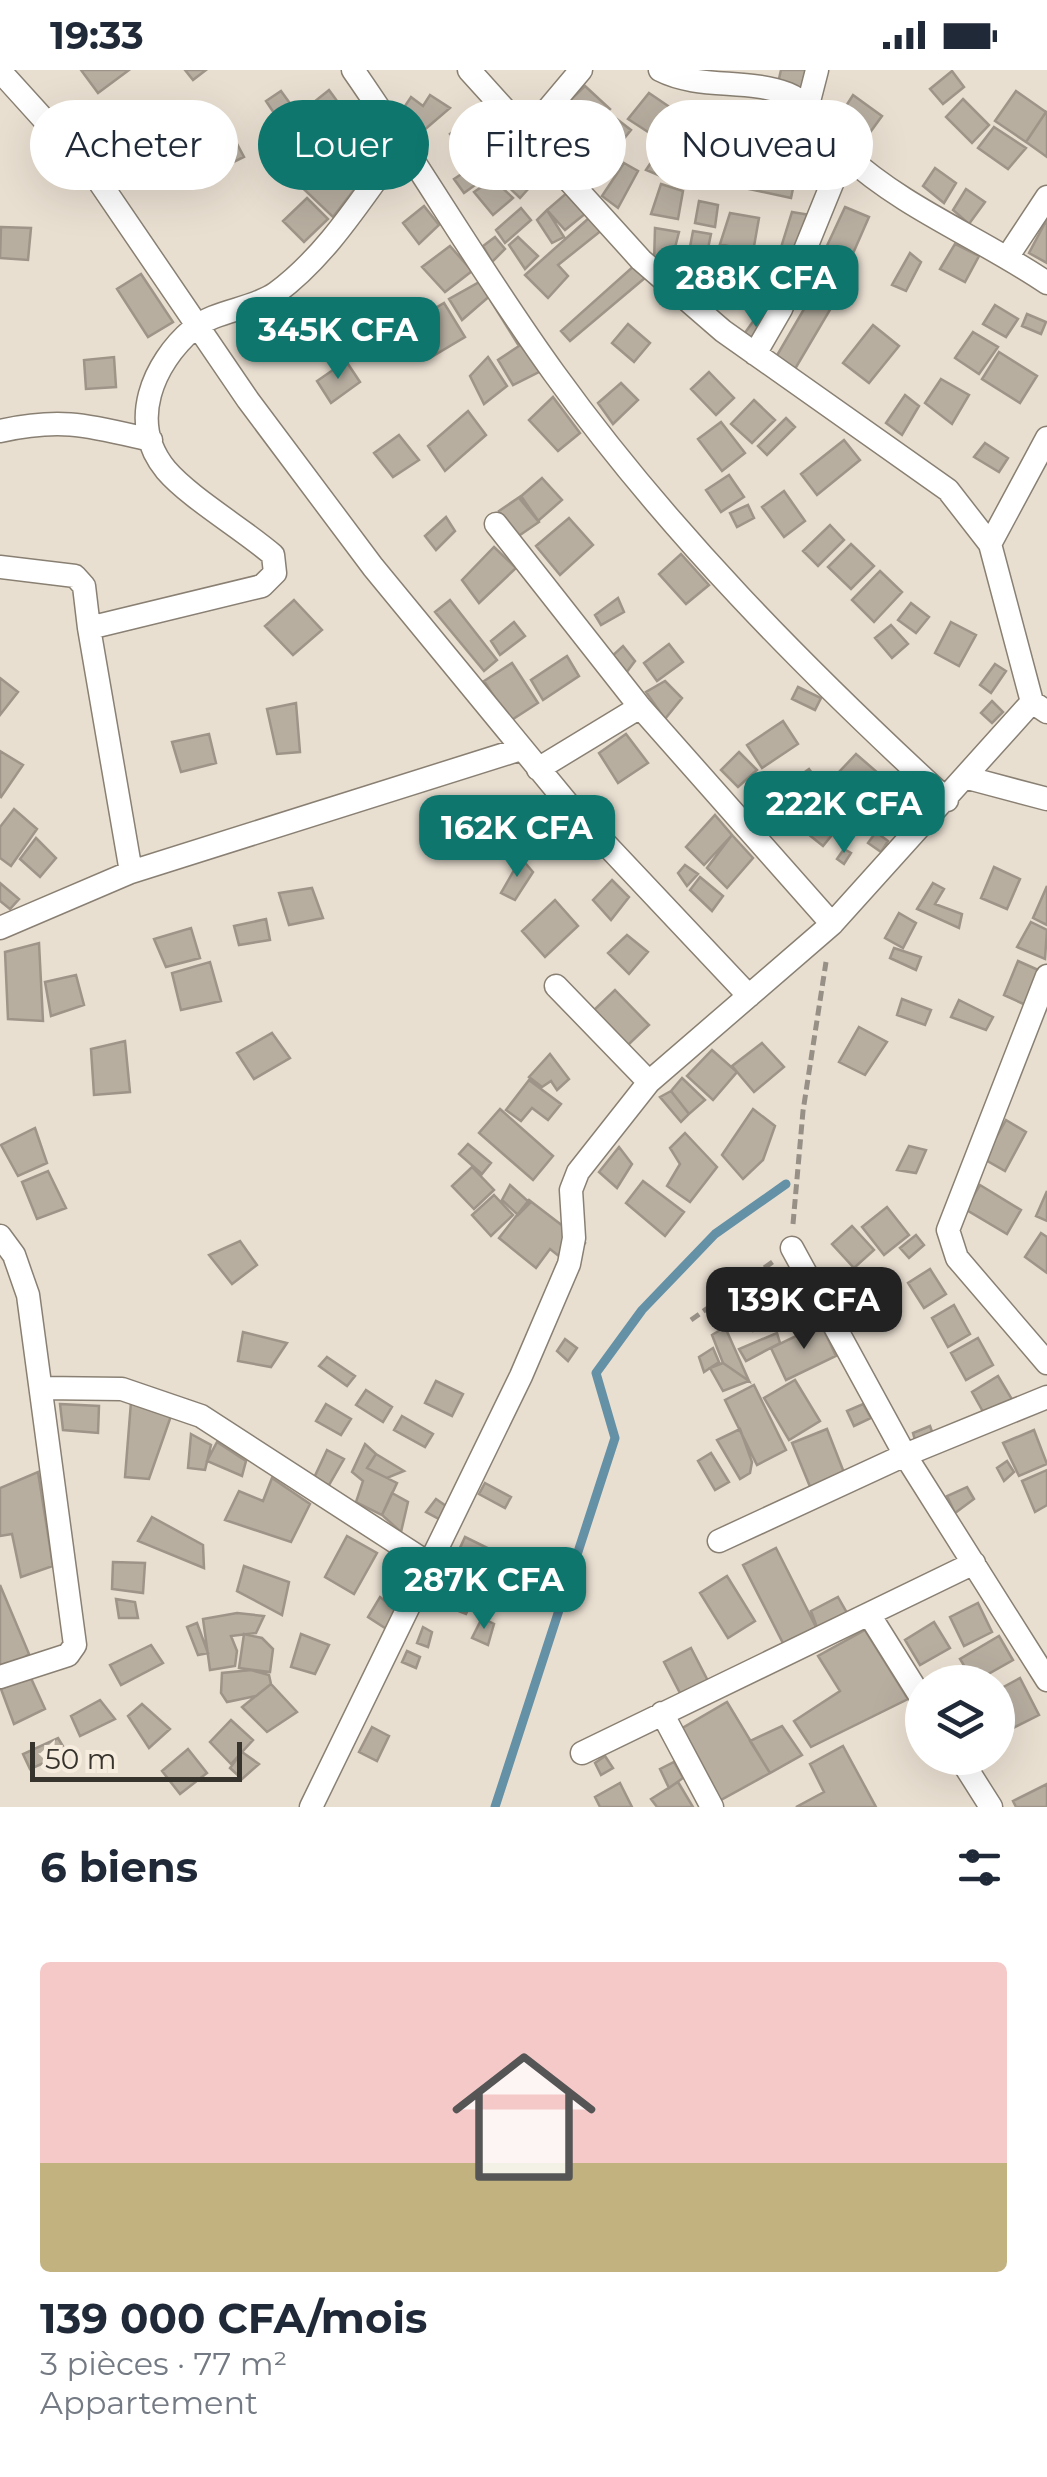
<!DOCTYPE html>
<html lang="fr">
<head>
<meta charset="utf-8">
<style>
	:root { --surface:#fff; --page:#f6f6f7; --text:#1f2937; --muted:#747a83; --accent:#0f766e }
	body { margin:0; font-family:Montserrat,sans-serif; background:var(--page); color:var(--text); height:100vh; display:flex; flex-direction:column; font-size:38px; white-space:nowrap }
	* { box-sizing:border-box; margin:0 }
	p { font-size:32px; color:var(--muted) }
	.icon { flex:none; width:55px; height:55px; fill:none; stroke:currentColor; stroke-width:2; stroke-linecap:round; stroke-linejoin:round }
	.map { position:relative; height:1737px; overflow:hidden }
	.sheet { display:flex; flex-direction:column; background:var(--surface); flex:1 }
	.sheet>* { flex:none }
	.top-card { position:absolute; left:30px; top:30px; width:988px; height:90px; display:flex; gap:20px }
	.tools { position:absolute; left:905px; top:1595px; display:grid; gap:20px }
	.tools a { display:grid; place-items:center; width:110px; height:110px; border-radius:50%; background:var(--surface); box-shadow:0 10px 40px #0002; font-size:50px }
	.scale { position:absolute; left:30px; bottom:25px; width:212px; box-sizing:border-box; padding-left:10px; border:5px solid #37342e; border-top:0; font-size:28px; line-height:35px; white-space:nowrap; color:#37342e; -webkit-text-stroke:8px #f7eddf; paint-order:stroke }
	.price { position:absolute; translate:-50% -85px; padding:0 22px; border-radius:20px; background:var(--accent); color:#fff; font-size:32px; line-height:65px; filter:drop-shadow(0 2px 5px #0008) }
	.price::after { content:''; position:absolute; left:50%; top:60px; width:30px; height:22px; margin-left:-15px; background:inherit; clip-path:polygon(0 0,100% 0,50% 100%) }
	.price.active { background:#222; color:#fff }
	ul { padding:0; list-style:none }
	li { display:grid; align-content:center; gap:20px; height:530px; padding:0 40px }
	li span { display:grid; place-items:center; height:310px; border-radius:10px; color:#555 }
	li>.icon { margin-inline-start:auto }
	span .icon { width:180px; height:180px; fill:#fffc; stroke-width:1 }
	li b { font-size:42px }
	h2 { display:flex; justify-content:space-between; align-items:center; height:120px; padding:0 40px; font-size:42px }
	.chip { padding:0 35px; border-radius:45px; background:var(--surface); box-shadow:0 10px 40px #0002; font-size:35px; line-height:90px }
	.chip.active { background:var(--accent); color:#fff }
	.status { display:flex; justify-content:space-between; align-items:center; height:70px; padding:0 50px; background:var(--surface); direction:ltr }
	.status svg { height:28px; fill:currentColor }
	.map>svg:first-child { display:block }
</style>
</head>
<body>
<div class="status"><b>19:33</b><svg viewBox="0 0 49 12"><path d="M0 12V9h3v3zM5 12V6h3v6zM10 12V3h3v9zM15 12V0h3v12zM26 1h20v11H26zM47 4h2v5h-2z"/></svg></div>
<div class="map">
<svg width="1047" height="1737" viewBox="0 0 1047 1737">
	<rect width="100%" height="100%" fill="#e9dfd1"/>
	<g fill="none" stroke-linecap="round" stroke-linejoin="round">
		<path stroke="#6591a6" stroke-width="9" d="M495,1737L615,1368L596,1303L642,1240L715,1164L786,1114"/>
	</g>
	<path fill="#b7aea0" stroke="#9e9487" stroke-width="2.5" d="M81,0H129L98,23Z
		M185,0H206L193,10Z
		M781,0H811L805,20L778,13Z
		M952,1L964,17L943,34L930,19Z
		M585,16L610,39L588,61L563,37Z
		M329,20L340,35L315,56L304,40Z
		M281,21L297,43L280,52L266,31Z
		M1016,21L1046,42L1026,72L995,51Z
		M649,23L680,44L662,71L628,49Z
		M430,25L450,38L423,61L401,42L411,27L423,36Z
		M853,25L882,46L866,68L839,47Z
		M963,29L989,55L972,73L946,47Z
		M716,33L747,38L742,74L710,65Z
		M754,37L786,41L782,75L749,73Z
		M1046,42L1047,43V87L1026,72Z
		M366,43L388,76L333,147L288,104Z
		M609,43L631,60L610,86L590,67Z
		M462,54L486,81L473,90L450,64Z
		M227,55L244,87L219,99L204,67Z
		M994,57L1026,78L1008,99L978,78Z
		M514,59L524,71L501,88L494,80Z
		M529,76L548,97L520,128L493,102Z
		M662,76L679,79L668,109L646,100Z
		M695,83L735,89L730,117L690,109Z
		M742,85L798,95L791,128L735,116Z
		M624,93L638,101L618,138L602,126Z
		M475,95L493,102L464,123L454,109Z
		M935,98L956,113L944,133L923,116Z
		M493,109L513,128L493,145L474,122Z
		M661,114L683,121L678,149L651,144Z
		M966,119L985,132L969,154L953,140Z
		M569,121L586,143L565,160L547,140Z
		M307,128L328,149L304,172L283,151Z
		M699,131L718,135L715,157L695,153Z
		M424,136L439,155L419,174L403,153Z
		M845,137L869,147L844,204L819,193Z
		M521,138L531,150L505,173L496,160Z
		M547,140L564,167L552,173L537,150Z
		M792,142L810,145L795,186L779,184Z
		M730,143L759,148L753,182L720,174Z
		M589,148L602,160L558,195L568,206L548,228L525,205Z
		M1046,151H1047V193L1029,183Z
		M1,157L31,158L28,190L0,188Z
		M655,158L679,162L670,197L654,193Z
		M693,161L711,164L700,217L683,214Z
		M495,167L505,179L492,192L483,176Z
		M518,167L538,186L525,199L509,175Z
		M955,174L979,186L965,212L940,199Z
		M450,176L472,201L445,222L422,197Z
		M737,178L778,189L771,217L732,208Z
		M910,183L921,192L906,221L892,215Z
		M636,194L646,207L570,271L561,261Z
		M815,200L834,208L828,220L810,211Z
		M141,204L173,252L148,267L117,219Z
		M483,210L492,224L462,250L449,229Z
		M814,222L834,233L795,299L776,287Z
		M497,227L543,300L513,315L498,290L519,276L491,231Z
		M444,233L465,267L428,289L407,255Z
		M372,235L389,262L359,279L343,253Z
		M995,235L1018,249L1006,267L983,254Z
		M1027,244L1046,252L1041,264L1022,256Z
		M757,246L769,254L754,275L742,267Z
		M628,254L650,273L634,292L612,273Z
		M873,255L899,276L869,313L843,293Z
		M973,262L998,277L979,304L955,288Z
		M999,282L1037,306L1020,333L982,309Z
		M114,287L116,317L86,319L84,290Z
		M488,287L507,316L484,334L470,306Z
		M346,291L360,312L331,333L317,311Z
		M709,302L734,328L716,345L691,319Z
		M941,309L969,325L952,354L925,333Z
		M621,313L638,330L613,354L598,333Z
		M905,325L919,336L902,365L886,353Z
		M553,327L580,363L558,381L529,350Z
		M754,330L775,350L752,373L731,354Z
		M468,341L486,365L445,401L428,376Z
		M786,348L795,357L767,385L758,376Z
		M721,352L745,383L722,401L698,369Z
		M399,365L419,390L393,407L374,383Z
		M844,370L860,390L817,425L801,404Z
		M985,373L1008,388L999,402L974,387Z
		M729,405L744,427L721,442L706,420Z
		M542,408L562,430L538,451L519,428Z
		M784,421L805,451L784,467L762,437Z
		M521,426L539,452L517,467L499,441Z
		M748,435L754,448L737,457L730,443Z
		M446,447L455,461L436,480L425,466Z
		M569,448L593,475L560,505L536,476Z
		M830,455L844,470L818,496L803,481Z
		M851,474L874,496L851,519L828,497Z
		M494,477L516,498L479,533L462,510Z
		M681,484L709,515L686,534L659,504Z
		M880,501L902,522L874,552L852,530Z
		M618,528L624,542L601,555L595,545Z
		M294,530L322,560L293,585L265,556Z
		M450,530L497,590L484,601L435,542Z
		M911,533L929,547L916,563L898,550Z
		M514,552L525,566L500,585L491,571Z
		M951,552L976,565L959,596L935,583Z
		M891,555L908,574L892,588L875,568Z
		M669,574L683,592L657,611L644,593Z
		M623,576L635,591L626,603L611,587Z
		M567,586L579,606L543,630L531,610Z
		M512,593L538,633L510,651L484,611Z
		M995,594L1006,601L991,623L980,615Z
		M0,608L18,622L0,645Z
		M665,611L682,628L665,649L646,622Z
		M798,617L821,628L815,640L792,629Z
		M992,631L1003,642L992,653L981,643Z
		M296,633L300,682L277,684L267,639Z
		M783,651L798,674L762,698L747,675Z
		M209,664L216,693L181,702L172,672Z
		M626,664L648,693L618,713L599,683Z
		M0,681L23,695L1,727L0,726Z
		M739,682L757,700L738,717L721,700Z
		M856,684L885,709L869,727L840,701Z
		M809,699L828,724L802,743L784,717Z
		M899,713L917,731L900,748L881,730Z
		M776,724L796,743L780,760L760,741Z
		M530,732L547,743L538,755L520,741Z
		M14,739L37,759L11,796L0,788V757Z
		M715,745L732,765L704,795L686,777Z
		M552,747L566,764L559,776L547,762Z
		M816,753L832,765L823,776L808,764Z
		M876,762L888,771L881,782L868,773Z
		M732,765L753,788L727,818L707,798Z
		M36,768L56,788L40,807L20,789Z
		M844,779L851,783L844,794L837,789Z
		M521,788L533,802L515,830L501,823Z
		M685,795L698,804L687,816L678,803Z
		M994,797L1020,809L1007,839L981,828Z
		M700,807L723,826L712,841L690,820Z
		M612,810L629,827L611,850L593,830Z
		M0,813L19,829L10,839L0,831Z
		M933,813L944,819L935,834L962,844L959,858L917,839Z
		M1047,816V855L1033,848Z
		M312,818L323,848L289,855L279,823Z
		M555,830L578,856L545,887L522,861Z
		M899,843L916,853L903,878L885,868Z
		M266,849L270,870L239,875L234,856Z
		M1031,852L1047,860L1045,889L1017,877Z
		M191,858L200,888L166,897L154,869Z
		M627,865L648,882L629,904L608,883Z
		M39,873L43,951L8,949L5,882Z
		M894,878L921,887L916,900L890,888Z
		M1018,891L1045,903L1030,937L1004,925Z
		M210,892L221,931L181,940L172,903Z
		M76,905L84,935L51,946L45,912Z
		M615,920L649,955L628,975L594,940Z
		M902,929L931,940L925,955L897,945Z
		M959,930L993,947L986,960L951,947Z
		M859,957L887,972L865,1005L839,992Z
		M272,963L290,988L254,1009L237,983Z
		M125,971L130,1022L94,1025L91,979Z
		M762,973L784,997L754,1022L732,996Z
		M712,980L737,1002L713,1030L687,1006Z
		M550,984L569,1009L557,1020L551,1011L542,1017L529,1007Z
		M682,1008L705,1030L689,1044L671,1021Z
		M529,1010L561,1034L548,1050L532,1038L521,1051L506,1040Z
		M671,1021L689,1044L681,1052L660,1027Z
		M500,1039L553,1086L533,1110L479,1063Z
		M753,1039L775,1056L763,1090L743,1109L722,1085Z
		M1006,1050L1026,1062L1005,1101L984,1089Z
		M35,1058L47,1093L18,1106L1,1075Z
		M685,1063L717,1097L690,1132L667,1116L680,1094L670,1078Z
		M468,1074L491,1093L482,1104L459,1084Z
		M909,1076L926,1080L916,1103L897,1100Z
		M619,1077L632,1094L617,1118L599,1102Z
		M472,1097L494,1120L474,1139L452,1116Z
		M48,1101L66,1138L37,1149L22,1112Z
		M643,1111L684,1142L665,1166L626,1133Z
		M510,1115L530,1133L518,1145L502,1130Z
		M980,1115L1021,1140L1007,1164L965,1139Z
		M1047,1121V1151L1036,1146Z
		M494,1125L513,1145L491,1166L472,1145Z
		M529,1130L585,1173L569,1194L550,1179L536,1198L499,1168Z
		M887,1137L909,1165L884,1185L862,1157Z
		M852,1156L874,1180L854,1198L832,1174Z
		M1041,1163L1047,1167V1203L1025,1187Z
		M916,1165L924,1175L909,1188L900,1178Z
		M240,1171L257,1195L232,1214L209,1185Z
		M930,1199L946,1224L924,1238L908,1213Z
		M954,1235L970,1264L948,1277L932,1248Z
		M758,1242L763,1257L753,1261L745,1248Z
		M821,1254L836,1286L786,1310L771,1278Z
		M725,1257L749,1311L723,1293L712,1265Z
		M243,1262L287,1273L271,1297L238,1291Z
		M777,1263L780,1273L746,1291L739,1279Z
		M978,1268L993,1295L966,1310L951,1283Z
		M565,1269L577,1278L568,1291L557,1281Z
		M713,1278L719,1292L704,1302L699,1287Z
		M327,1287L355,1306L347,1316L319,1296Z
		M723,1293L749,1311L723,1321L710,1298Z
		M998,1306L1013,1331L986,1347L972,1322Z
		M795,1310L820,1351L789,1370L764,1328Z
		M436,1311L463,1324L452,1346L425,1333Z
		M754,1315L786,1380L757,1395L725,1330Z
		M366,1320L392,1337L383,1352L356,1335Z
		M131,1332L171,1346L149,1409L125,1407Z
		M60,1334L99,1336L98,1363L63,1360Z
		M326,1334L351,1349L341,1365L316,1351Z
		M863,1334L871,1348L854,1356L847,1341Z
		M402,1346L433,1364L425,1377L394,1360Z
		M930,1356L935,1370L917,1377L913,1363Z
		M740,1359L752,1392L750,1403L740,1409L717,1370Z
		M827,1359L845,1405L811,1419L792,1373Z
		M1034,1360L1047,1394L1019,1406L1003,1373Z
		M191,1364L211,1375L205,1400L188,1398Z
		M217,1372L246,1391L242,1406L207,1391Z
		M365,1374L376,1384L367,1398L397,1413L382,1445L356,1432L363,1411L352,1402Z
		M327,1380L344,1389L329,1415L313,1410Z
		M711,1383L729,1412L715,1420L698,1391Z
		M376,1384L404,1401L387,1408L367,1398Z
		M1007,1391L1014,1402L1004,1411L997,1398Z
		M1047,1400V1435L1035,1442L1022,1411Z
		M38,1402L53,1496L21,1507L12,1464L0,1466V1418Z
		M272,1408L310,1434L291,1472L225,1450L239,1421L263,1431Z
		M485,1413L511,1427L505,1438L479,1424Z
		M967,1417L974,1429L955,1443L947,1426Z
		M392,1423L408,1432L401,1462L382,1445Z
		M436,1429L446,1436L439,1449L426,1442Z
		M152,1447L203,1475L204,1498L138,1471Z
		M347,1466L377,1483L354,1524L325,1507Z
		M465,1467L496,1482L466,1544L435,1532Z
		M776,1478L819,1563L786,1579L743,1495Z
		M113,1492L145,1493L143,1523L112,1519Z
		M244,1496L289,1512L282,1545L237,1521Z
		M727,1506L755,1551L728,1568L700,1523Z
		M0,1515L29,1584L0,1605Z
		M380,1527L398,1541L388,1560L368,1547Z
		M838,1527L847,1543L819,1563L811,1541Z
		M116,1529L135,1532L138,1548H119Z
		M978,1533L992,1562L964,1576L950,1547Z
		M237,1543L264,1546L256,1563L231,1566L237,1581L235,1596L210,1600L203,1549Z
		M482,1548L494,1554L488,1575L472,1568Z
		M934,1552L950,1578L920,1595L905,1570Z
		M197,1553L208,1583L198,1585L187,1557Z
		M423,1557L432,1562L428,1577L417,1573Z
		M865,1560L908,1629L811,1677L794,1651L840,1621L818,1586Z
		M244,1564L262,1568L273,1579L270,1602L239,1598Z
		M301,1564L329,1575L315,1604L291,1597Z
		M999,1566L1013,1590L974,1612L960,1589Z
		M151,1575L163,1593L121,1615L110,1595Z
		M691,1578L708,1611L681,1625L664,1592Z
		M407,1581L420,1587L416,1598L402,1592Z
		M251,1600L269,1605L271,1614L256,1626L227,1632L221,1623L222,1603Z
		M30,1606L45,1639L14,1654L1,1619Z
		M1020,1608L1039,1645L1003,1663L998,1652V1620Z
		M271,1614L297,1642L267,1662L242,1637Z
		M100,1630L115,1649L80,1666L71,1646Z
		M727,1632L770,1703L719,1731L679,1660Z
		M142,1634L170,1659L149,1678L128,1646Z
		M231,1650L253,1670L231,1694L210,1672Z
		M782,1656L802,1685L770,1703L750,1671Z
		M372,1657L389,1666L377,1691L359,1682Z
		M58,1668L67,1683L30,1699L23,1684Z
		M843,1676L876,1737H796L824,1722L810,1694Z
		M188,1679L207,1703L180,1724L162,1701Z
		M242,1682L259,1694L242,1709L230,1698Z
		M605,1686L613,1698L601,1705L595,1693Z
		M674,1692L683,1708L669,1718L660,1699Z
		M678,1712L693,1737H657L651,1729Z
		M620,1713L632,1737H600L595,1727Z
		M1047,1714V1737H1016L1013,1731Z"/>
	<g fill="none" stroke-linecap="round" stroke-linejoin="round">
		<defs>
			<path id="minor" d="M353,0C422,99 483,205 554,303C668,461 804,598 947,730
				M469,0L641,190L723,261L948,420L990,474
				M660,0C699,20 747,8 788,24C813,34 826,67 846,85C905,139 981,168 1047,213
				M0,1L96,107L248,330L373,497L568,734L749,926
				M807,39L817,0
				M527,64L581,0
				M1008,186L1047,127
				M755,284L781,239L844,84
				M0,361C63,347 90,356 151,370
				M496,454L640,637L832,854
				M0,497L75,506L84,516L89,558
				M1032,632L990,474L1047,368
				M538,699L640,637
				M968,708L1047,729
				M131,802L521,679
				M0,858L131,802L89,558L262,516L275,503L273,485C243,459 190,428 166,400C127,353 153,293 193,259C215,240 252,240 276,223C329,184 365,123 404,71
				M1047,906L948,1160L957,1188L1047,1293
				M556,916L649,1012
				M0,1166L14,1185L28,1225L75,1575L68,1585L0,1607
				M792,1178L905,1385L1047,1610
				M43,1318L122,1319L201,1346L431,1495
				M719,1471L905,1385L1047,1327
				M870,1546L922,1629
				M662,1643L712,1737
				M582,1683L974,1493
				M960,1688L991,1737
				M311,1737L521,1306L569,1194L574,1168L571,1120L578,1102L649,1012L832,854L1032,632L1047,642"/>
		</defs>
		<use href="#minor" stroke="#898073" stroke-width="25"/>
		<path stroke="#979086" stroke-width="5" stroke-dasharray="10 5" stroke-linecap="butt" d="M793,1154L803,1041L826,892
			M691,1250L774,1191"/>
		<use href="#minor" stroke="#fff" stroke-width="22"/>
	</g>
</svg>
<div class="tools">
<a><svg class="icon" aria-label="layers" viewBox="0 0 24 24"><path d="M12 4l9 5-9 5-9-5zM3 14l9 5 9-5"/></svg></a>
</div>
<div class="scale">50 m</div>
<b class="price" style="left:756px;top:260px">288K CFA</b>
<b class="price" style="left:338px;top:312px">345K CFA</b>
<b class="price" style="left:844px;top:786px">222K CFA</b>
<b class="price" style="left:517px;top:810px">162K CFA</b>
<b class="price active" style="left:804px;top:1282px">139K CFA</b>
<b class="price" style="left:484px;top:1562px">287K CFA</b>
<div class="top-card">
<a class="chip">Acheter</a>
<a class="chip active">Louer</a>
<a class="chip">Filtres</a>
<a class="chip">Nouveau</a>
</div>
</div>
<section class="sheet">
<h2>6 biens<svg class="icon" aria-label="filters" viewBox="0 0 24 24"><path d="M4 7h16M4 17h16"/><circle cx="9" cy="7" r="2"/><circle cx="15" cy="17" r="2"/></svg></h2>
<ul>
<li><span style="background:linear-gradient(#f6c9c9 65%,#c2b280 0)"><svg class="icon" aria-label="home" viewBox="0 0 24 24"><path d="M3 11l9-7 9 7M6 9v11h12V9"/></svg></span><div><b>139 000 CFA/mois</b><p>3 pièces · 77 m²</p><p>Appartement</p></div></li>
</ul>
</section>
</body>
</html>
